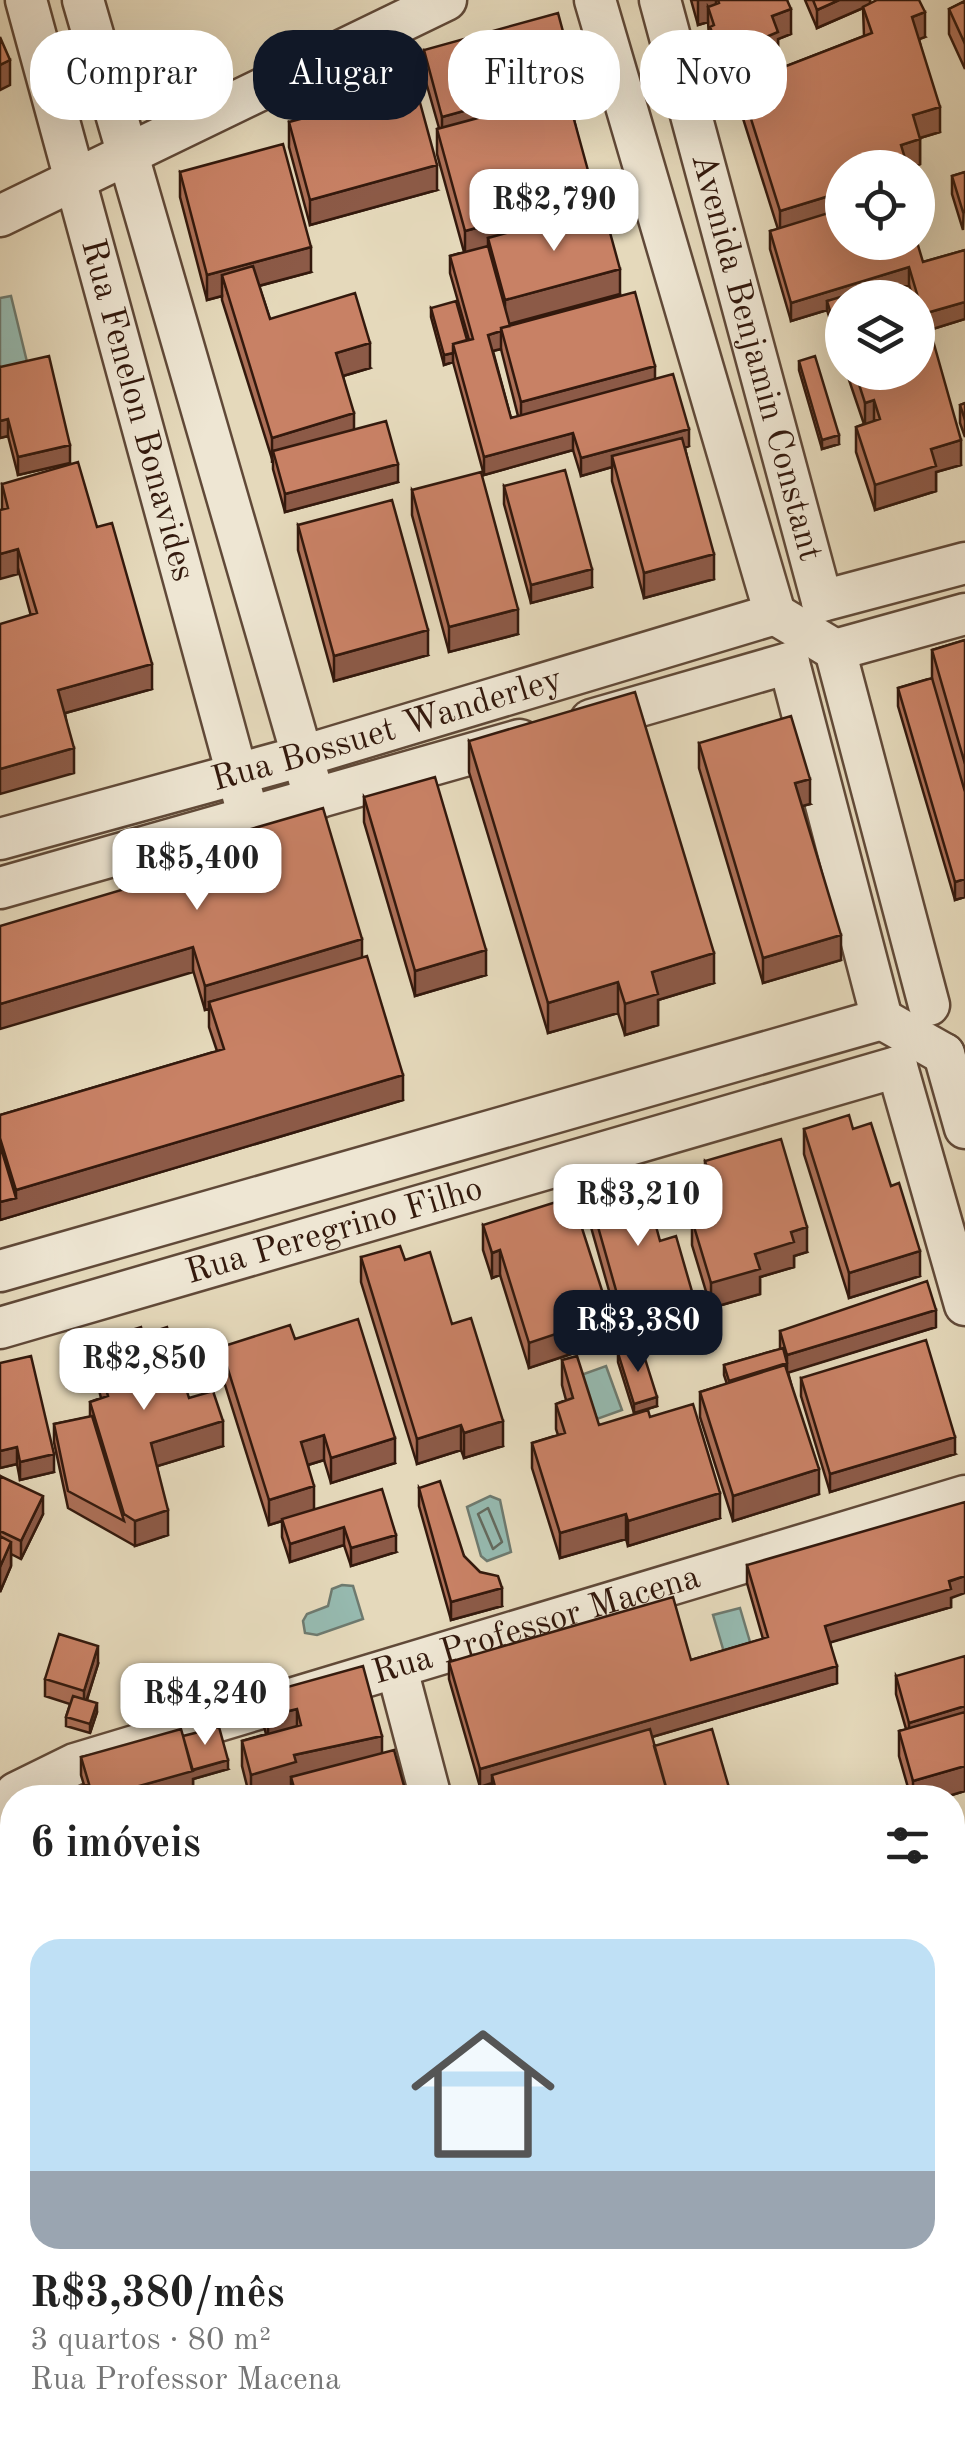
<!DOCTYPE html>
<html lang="pt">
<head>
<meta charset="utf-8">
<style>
	:root { --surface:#fff; --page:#f6f6f6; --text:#222; --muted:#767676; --accent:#111827 }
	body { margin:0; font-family:"Old Standard TT",serif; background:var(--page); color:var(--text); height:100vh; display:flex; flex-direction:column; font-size:38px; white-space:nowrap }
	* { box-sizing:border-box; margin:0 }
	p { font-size:32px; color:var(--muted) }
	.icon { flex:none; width:55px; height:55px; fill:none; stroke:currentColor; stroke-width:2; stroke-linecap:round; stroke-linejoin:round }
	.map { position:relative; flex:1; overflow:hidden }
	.sheet { position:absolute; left:0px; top:1785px; width:965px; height:672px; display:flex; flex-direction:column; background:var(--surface); border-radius:40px 40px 0 0; box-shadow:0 10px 40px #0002 }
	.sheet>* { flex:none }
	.banner { position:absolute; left:30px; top:30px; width:905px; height:90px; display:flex; gap:20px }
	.controls { position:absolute; left:825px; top:150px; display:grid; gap:20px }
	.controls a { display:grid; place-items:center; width:110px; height:110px; border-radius:50%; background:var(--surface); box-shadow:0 10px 40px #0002; font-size:50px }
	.price { position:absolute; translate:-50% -85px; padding:0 22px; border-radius:20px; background:#fff; color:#222; font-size:32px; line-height:65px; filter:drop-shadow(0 2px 5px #0008) }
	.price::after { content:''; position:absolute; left:50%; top:60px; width:30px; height:22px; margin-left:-15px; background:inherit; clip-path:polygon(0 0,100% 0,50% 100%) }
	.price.active { background:var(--accent); color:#fff }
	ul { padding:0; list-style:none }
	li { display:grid; align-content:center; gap:20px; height:530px; padding:0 30px }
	li span { display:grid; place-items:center; height:310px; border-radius:30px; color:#555 }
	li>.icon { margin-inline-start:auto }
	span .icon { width:180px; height:180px; fill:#fffc; stroke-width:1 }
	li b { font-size:42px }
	h2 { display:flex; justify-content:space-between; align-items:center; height:120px; padding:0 30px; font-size:42px }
	.pill { padding:0 35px; border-radius:40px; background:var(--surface); box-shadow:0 10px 40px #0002; font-size:35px; line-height:90px }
	.pill.active { background:var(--accent); color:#fff }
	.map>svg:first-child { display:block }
</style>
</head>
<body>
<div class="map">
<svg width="965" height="2457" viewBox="0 0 965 2457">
	<rect width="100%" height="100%" fill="#e5d9bb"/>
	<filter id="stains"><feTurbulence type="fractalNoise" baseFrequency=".002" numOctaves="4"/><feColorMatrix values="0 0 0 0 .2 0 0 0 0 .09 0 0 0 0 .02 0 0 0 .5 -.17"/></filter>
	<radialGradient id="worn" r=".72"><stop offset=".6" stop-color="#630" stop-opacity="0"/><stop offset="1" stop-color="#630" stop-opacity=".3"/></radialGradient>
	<path fill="#96bab0" stroke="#6e7a6f" stroke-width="2.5" d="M11,296L28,366L0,372V298Z
		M606,1366L622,1410L597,1419L581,1375Z
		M490,1496L500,1500L511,1552L487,1561L481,1556L467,1507Z
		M342,1585L353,1586L363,1619L317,1635L305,1633L303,1621L307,1614L328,1606L332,1589Z
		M740,1608L753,1652L726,1659L713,1615Z"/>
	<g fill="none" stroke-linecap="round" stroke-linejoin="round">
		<path stroke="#646a5e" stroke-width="2.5" d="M488,1508L502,1542L493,1549L478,1514Z"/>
		<defs>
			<g id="street">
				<path id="s1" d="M26,0L249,818"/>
				<path d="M83,0L315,800"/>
				<path d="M595,0L775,614"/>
				<path id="s2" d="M660,0L822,601"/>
				<path d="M0,216L446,0"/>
				<path d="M822,601L965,563"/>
				<path d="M775,614L835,650"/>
				<path d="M835,650L929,1005"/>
				<path d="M835,650L965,614"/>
				<path d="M789,663L882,1019"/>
				<path d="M591,720L789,663"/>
				<path id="s3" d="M0,839L303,756L775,614"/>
				<path d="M0,888L520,740"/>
				<path d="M882,1019L944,1054"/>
				<path d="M944,1054L965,1128"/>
				<path d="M897,1067L965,1305"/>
				<path d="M0,1271L882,1019"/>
				<path id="s4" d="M0,1328L897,1067"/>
				<path d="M397,1669L431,1798"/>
				<path id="s5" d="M0,1809L16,1793L75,1764L965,1496"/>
				<path d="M952,1852L965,1848"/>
				<path d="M0,2147L12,2144"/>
				<path d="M0,2386L12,2382"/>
				<path d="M543,2457L563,2445"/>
			</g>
		</defs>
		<use href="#street" stroke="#604938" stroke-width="45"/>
		<path stroke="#33190d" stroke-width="6" stroke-dasharray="8 5" stroke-linecap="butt" d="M952,2400L965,2406"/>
		<use href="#street" stroke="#eee6d3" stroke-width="40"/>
	</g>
	<path fill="#ac6f57" stroke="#33190d" stroke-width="2.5" fill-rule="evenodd" d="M691,0H787L791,34L778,39V57L771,60V72L864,36L863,8L817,28L805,0H870V4L925,37L919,39L940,132L920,138V164L909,168H842L840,218L849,248L923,262L965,250V319L926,331L961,465L936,472V491L875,510L856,452V427L864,424L848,377V372H918L920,324L918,314V298H913L909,285L867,298H842V323L832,326L827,310L791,321L770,249V231L778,229L740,109V90L727,95L710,52L708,22L698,25Z
		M965,1V69L949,34V9Z
		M424,50L576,105L571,107L595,209L620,294L510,324V326L655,379L689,446L685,448L714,579L644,598L612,481V467L581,476L573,450L484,475L453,362L444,365L431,317V308L467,340H469L450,273V256L464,252L437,154V129L439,128L424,75ZM501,349L518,416L511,418L493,351Z
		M289,122L437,190L310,225L289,147Z
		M180,172L311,272L259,286L270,319L370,368L343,376L354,429L398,482L285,512L273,469V462L222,300V296L207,300L180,197Z
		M965,172L963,230L952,194V176Z
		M799,361L839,444L822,449L799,370Z
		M0,367L70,463L18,475L8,436L0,438Z
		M965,403V437L960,423V405Z
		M2,484L97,527L152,689L65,713L74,773L2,510Z
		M504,486L592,587L531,603L504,504Z
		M412,490L518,634L449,652L412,515Z
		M298,525L428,655L334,681L298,550Z
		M965,640V897L955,900L898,706V688L932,678V650Z
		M469,741L714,983L658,1000V1025L625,1035L618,1013L548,1033L469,772Z
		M699,743L810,804L802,806L841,960L763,983L699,768Z
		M364,797L486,975L415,996L364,822Z
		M165,854L362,957L403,1100L0,1220V1115L217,1051L209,1027V1009L205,1010L165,877Z
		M804,1129H853L920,1276L849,1298L804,1154Z
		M705,1161L807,1252L794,1256V1267L760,1277V1294L711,1308L692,1245V1220L713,1214L705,1186Z
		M587,1188L624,1192L660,1241L693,1320L623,1340L587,1213Z
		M483,1225L606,1328L583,1335V1350L529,1368L500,1275L492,1278L483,1250Z
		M361,1257L405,1260L503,1446L464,1458L461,1450L417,1464L361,1282Z
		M936,1327L788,1372L819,1494L733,1521L700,1417V1392L727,1384L724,1375V1365L780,1349V1331Z
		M143,1335L223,1446L157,1466L168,1535L135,1546L68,1508L54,1442V1424L90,1417V1402L101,1398L93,1367V1342Z
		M295,1339L395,1463L331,1483L324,1460L308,1465L314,1509L396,1552L351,1566L344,1545L290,1562L282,1537V1521L269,1525L221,1372V1347Z
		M618,1353L657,1406L634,1413L618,1362Z
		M562,1360L599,1425L650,1417L720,1518L628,1546L626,1539L560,1558L532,1468V1443L558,1435L556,1429V1404L566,1400L562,1385Z
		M0,1363L54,1472L20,1480L17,1464L0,1468Z
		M801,1378L955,1454L830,1492L801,1396Z
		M0,1476L43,1514L21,1559L11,1554V1566L0,1592Z
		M419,1488L464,1556L502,1606L451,1620L419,1506Z
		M747,1565L951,1598V1607L830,1642L837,1683L652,1737L654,1746L732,1798H492V1783L480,1787L449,1679V1662L691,1660L763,1639L747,1583Z
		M98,1664L87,1700L97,1712L90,1733L66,1726V1717L70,1704L45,1696V1679Z
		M896,1676L965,1791L942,1798H911L899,1756V1731L906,1729L896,1694Z
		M262,1694L382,1754L406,1798H292L291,1789L258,1798H250L242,1766V1741L266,1734L262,1719Z
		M183,1736L228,1769L193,1779V1789L162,1798H44L84,1785L81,1775V1757Z
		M965,1873V1960L958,1937L952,1938Z
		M0,1910L12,1914V2056L0,2052Z
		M0,2154L12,2360L0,2364V2318H2L0,2310Z
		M82,2445H499L478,2457H86Z"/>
	<path fill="#8c5a47" stroke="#33190d" stroke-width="2.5" d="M698,0H716V19L708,7V22L698,25Z
		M839,0H870V5L817,28V10Z
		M791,9V34L778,39V57L771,60V77L740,84V90L727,95V70L766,37L772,16Z
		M925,12V37L912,42V17Z
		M10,60V85L0,90V65Z
		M576,80V105L442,142V117Z
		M940,107V132L913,140V115Z
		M920,139V164L909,168H901V145Z
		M437,165V190L310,225V200Z
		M842,192V217L780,236V211Z
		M595,196V221L488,238V250L465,256V231Z
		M311,247V272L228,294L222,275V296L207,300V275Z
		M909,267V285L867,298H842L827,301V310L791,321V303Z
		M620,269V294L505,325V300Z
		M965,302V319L923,332V314Z
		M842,314V323L832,326V317Z
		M501,331V349L488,352V335Z
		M370,343V368L336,378V353Z
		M453,353V362L444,365V355Z
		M655,366V391L521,427V402Z
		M874,400V425L865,428V403Z
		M354,413V438L273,451L272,463V438Z
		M8,419V436L0,438V421Z
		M689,429V446L615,467L612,456V467L581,476V458Z
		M573,433V450L484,475V457Z
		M839,435V444L822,449V440Z
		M961,440V465L936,472V491L875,510V485L931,449Z
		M70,445V463L18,475V457Z
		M398,464V482L285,512V494Z
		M18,549V574L0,579V554Z
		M714,554V579L644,598V573Z
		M592,569V587L531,603V585Z
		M518,609V634L449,652V627Z
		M428,630V655L334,681V656Z
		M152,664V689L58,715V690Z
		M74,748V773L0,794V769Z
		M810,779V804L795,808V783Z
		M965,879V897L955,900V882Z
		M841,935V960L763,983V958Z
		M362,939V964L209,1002V1009L205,1010V986Z
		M193,947V972L0,1029V1004Z
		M486,950V975L415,996V971Z
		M714,953V983L658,1000V1025L625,1035V1004L652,972Z
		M618,982V1013L548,1033V1003Z
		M403,1075V1100L0,1220V1202L16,1198V1190Z
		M807,1227V1252L794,1256V1267L760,1277V1294L711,1308V1283L755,1254L791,1232Z
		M500,1250V1275L492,1278V1253Z
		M920,1251V1276L849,1298V1273Z
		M693,1295V1320L623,1340V1315Z
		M606,1303V1328L583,1335V1350L529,1368V1343L579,1311Z
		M936,1310V1327L787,1373V1355Z
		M657,1397V1406L634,1413V1404Z
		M223,1421V1446L151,1468V1443Z
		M503,1421V1446L464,1458V1433Z
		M461,1425V1450L417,1464V1439Z
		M324,1435V1460L301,1467V1442Z
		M955,1437V1454L830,1492V1474Z
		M395,1438V1463L331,1483V1458Z
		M17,1447V1464L0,1468V1451Z
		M54,1454V1472L20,1480V1462Z
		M819,1469V1494L733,1521V1496Z
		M314,1486V1511L269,1525V1500Z
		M720,1493V1518L628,1546V1521Z
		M43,1496V1514L21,1559V1541Z
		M168,1510V1535L135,1546V1521Z
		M626,1514V1539L560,1558V1533Z
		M344,1527V1545L290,1562V1544Z
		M396,1535V1552L351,1566V1548Z
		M11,1542V1566L0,1592V1567Z
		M965,1576V1593L951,1598V1607L825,1644V1626Z
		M502,1588V1606L451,1620V1602Z
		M98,1646V1664L84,1708V1691Z
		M837,1666V1683L494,1783L492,1775V1783L480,1787V1769Z
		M97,1703V1712L90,1733V1724Z
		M965,1706V1724L909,1741V1723Z
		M297,1709V1734L268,1741V1716Z
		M382,1736V1761L291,1777V1789L258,1798H251V1775L294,1755Z
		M228,1760V1769L193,1779V1789L162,1798H125V1790Z
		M965,1766V1791L942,1798H913V1781Z
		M666,1787V1798H629Z
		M12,1873V1891L0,1895V1877Z
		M958,1919V1937L952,1938V1921Z
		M952,1960H955V1977L952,1978Z
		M965,2024V2033L952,2037V2027Z
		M12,2291V2316L2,2318V2293Z
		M957,2301V2318L952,2339V2321Z
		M12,2342V2360L0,2364V2346Z
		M214,2445H268L232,2457H175Z
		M467,2445H499L478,2457H445Z"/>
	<path fill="#c88165" stroke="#33190d" stroke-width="2.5" d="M718,0H787L791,9L772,16L778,32L766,37L771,52L727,70L710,27L714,25L708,7L719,3Z
		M813,0H839L817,10Z
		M877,0H919L925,12L912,17L940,107L913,115L920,139L901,145L908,168H842V192L780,211L740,84L872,33L863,7Z
		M965,1V44L949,9Z
		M558,13L576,80L442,117L424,50Z
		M0,37L10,60L0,65Z
		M416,88L437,165L310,200L289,122Z
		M567,94L595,196L465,231L437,129Z
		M283,144L311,247L207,275L180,172Z
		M965,172V212H963L952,176Z
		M603,207L620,269L505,300L488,238Z
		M838,210L842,226V242H847L849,248L865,242H917L923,262L965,250V302L923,314L909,267L791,303L770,231Z
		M488,246L510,326L501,328V331L488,335L511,418L673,374L689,429L581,458L573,433L484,457L453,344L473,339L450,256Z
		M253,266L270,319L355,293L370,343L336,353L354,413L272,438L222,275Z
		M860,291L862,298H842V314L832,317L827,301Z
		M635,292L655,366L521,402L501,328Z
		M456,301L467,340L453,344V353L444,355L431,308Z
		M923,323L926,331L918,334V325Z
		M930,330L961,440L931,449L936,466L875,485L856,427L880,419L874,400L865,403L855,372H918V334Z
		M49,356L70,445L18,457L8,419L0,421V367Z
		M815,356L839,435L822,440L799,361Z
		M965,403V420L960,405Z
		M386,421L398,464L285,494L273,451Z
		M682,438L714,554L644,573L612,456Z
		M78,462L97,527L112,523L152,664L58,690L74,748L0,769V624L37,613L18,549L0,554V510L8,508L2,484Z
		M565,470L592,569L531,585L504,486Z
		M481,472L518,609L449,627L412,490Z
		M392,500L428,630L334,656L298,525Z
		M965,640V764L932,650Z
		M932,678L965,792V879L955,882L898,688Z
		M635,692L714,953L652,972L658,994L625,1004L618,982L548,1003L469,741Z
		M791,716L810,779L795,783L841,935L763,958L699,743Z
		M435,777L486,950L415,971L364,797Z
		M323,808L362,939L205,986L193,947L0,1004V926L172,875L165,854Z
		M367,956L403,1075L16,1190L0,1138V1115L224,1049L209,1002Z
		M849,1115L853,1129L871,1123L891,1186L899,1183L920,1251L849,1273L804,1129Z
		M781,1139L807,1227L791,1232L794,1242L755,1254L760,1269L711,1283L692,1220L720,1212L705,1161Z
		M0,1145L16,1198L0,1202Z
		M621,1179L624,1192L645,1186L660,1241L676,1236L693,1295L623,1315L587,1188Z
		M572,1197L606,1303L579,1311L583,1325L529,1343L500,1250L492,1253L483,1225Z
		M400,1246L405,1260L430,1252L452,1324L471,1318L503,1421L464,1433L461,1425L417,1439L361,1257Z
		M927,1281L936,1310L787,1355L780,1331Z
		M358,1319L395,1438L331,1458L324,1435L301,1442L314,1486L269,1500L221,1347L290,1325L295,1339Z
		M141,1327L143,1335L167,1327L189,1398L213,1391L223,1421L151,1443L168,1510L135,1521L124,1514L90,1402L108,1396L93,1342Z
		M926,1340L955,1437L830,1474L801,1378Z
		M641,1346L657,1397L634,1404L618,1353Z
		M783,1348L787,1363L729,1381L724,1365Z
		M31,1356L54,1454L20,1462L17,1447L0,1451V1363Z
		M577,1356L599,1425L648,1410L650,1417L693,1404L720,1493L628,1521L626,1514L560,1533L532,1443L565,1433L556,1404L573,1398L562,1360Z
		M785,1365L819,1469L733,1496L700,1392Z
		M92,1416L124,1521L68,1491L54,1424Z
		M0,1476L43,1496L21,1541L0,1531Z
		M440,1481L464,1556L480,1572L498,1576L502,1588L451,1602L419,1488Z
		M382,1489L396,1535L351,1548L344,1527L290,1544L282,1519Z
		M965,1502V1576L949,1581L951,1589L825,1626L837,1666L480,1769L449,1662L673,1597L691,1660L768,1637L747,1565Z
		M0,1536L11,1542L0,1567Z
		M59,1634L98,1646L84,1691L45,1679Z
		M965,1656V1706L909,1723L896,1676Z
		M363,1666L382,1736L294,1755L296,1762L251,1775L242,1741L301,1725L297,1709L268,1716L262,1694Z
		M73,1696L97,1703L90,1724L66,1717Z
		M965,1712V1766L913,1781L899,1731Z
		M219,1727L228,1760L192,1770L183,1736Z
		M181,1729L193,1771L125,1790L127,1798H45L44,1796L89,1784L81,1757Z
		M650,1729L666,1787L629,1798H498L492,1775Z
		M712,1729L732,1798H669L654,1746Z
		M394,1750L406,1793L390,1798H297L291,1777Z
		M12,1824V1837L7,1839Z
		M12,1837V1873L0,1877V1850L4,1840Z
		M965,1873V1942L958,1919L952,1921V1876Z
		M0,1910L12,1914V2038L0,2035Z
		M965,1991V2024L952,2027V1995Z
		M12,2151V2291L2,2293L0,2285V2154Z
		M952,2300L957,2301L952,2321Z
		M12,2315V2342L0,2346V2318Z
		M12,2400V2445H48L52,2457H0V2404Z
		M88,2445H214L175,2457H91Z
		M254,2445H467L445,2457H197L232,2454Z"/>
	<g text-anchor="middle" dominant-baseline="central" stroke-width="8" stroke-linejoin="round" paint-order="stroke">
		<g font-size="35" fill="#33190d" stroke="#eee6d3">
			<text stroke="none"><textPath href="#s2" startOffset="370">Avenida Benjamin Constant</textPath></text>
			<text stroke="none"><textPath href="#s1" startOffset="425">Rua Fenelon Bonavides</textPath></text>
			<text stroke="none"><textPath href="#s3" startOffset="402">Rua Bossuet Wanderley</textPath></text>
			<text stroke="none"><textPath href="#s4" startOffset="348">Rua Peregrino Filho</textPath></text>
			<text stroke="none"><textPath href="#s5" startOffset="570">Rua Professor Macena</textPath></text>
		</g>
	</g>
	<rect width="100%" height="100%" filter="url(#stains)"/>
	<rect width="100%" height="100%" fill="url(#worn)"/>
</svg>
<div class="controls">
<a><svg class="icon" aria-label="locate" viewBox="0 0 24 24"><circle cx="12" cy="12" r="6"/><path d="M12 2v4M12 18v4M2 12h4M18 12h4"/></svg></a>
<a><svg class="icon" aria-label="layers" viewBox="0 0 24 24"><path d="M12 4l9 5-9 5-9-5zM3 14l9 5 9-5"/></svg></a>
</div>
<b class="price" style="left:554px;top:254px">R$2,790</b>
<b class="price" style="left:197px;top:913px">R$5,400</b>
<b class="price" style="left:638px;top:1249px">R$3,210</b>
<b class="price active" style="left:638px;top:1375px">R$3,380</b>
<b class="price" style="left:144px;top:1413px">R$2,850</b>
<b class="price" style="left:205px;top:1748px">R$4,240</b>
<div class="banner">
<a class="pill">Comprar</a>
<a class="pill active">Alugar</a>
<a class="pill">Filtros</a>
<a class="pill">Novo</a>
</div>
<section class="sheet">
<h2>6 imóveis<svg class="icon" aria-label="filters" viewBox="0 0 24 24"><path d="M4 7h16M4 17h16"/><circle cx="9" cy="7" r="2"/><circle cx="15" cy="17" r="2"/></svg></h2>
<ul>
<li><span style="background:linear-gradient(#bfe0f5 75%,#9aa5b1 0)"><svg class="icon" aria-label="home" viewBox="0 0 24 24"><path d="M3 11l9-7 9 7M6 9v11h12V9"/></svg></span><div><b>R$3,380/mês</b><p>3 quartos · 80 m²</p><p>Rua Professor Macena</p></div></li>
</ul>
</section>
</div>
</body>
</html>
